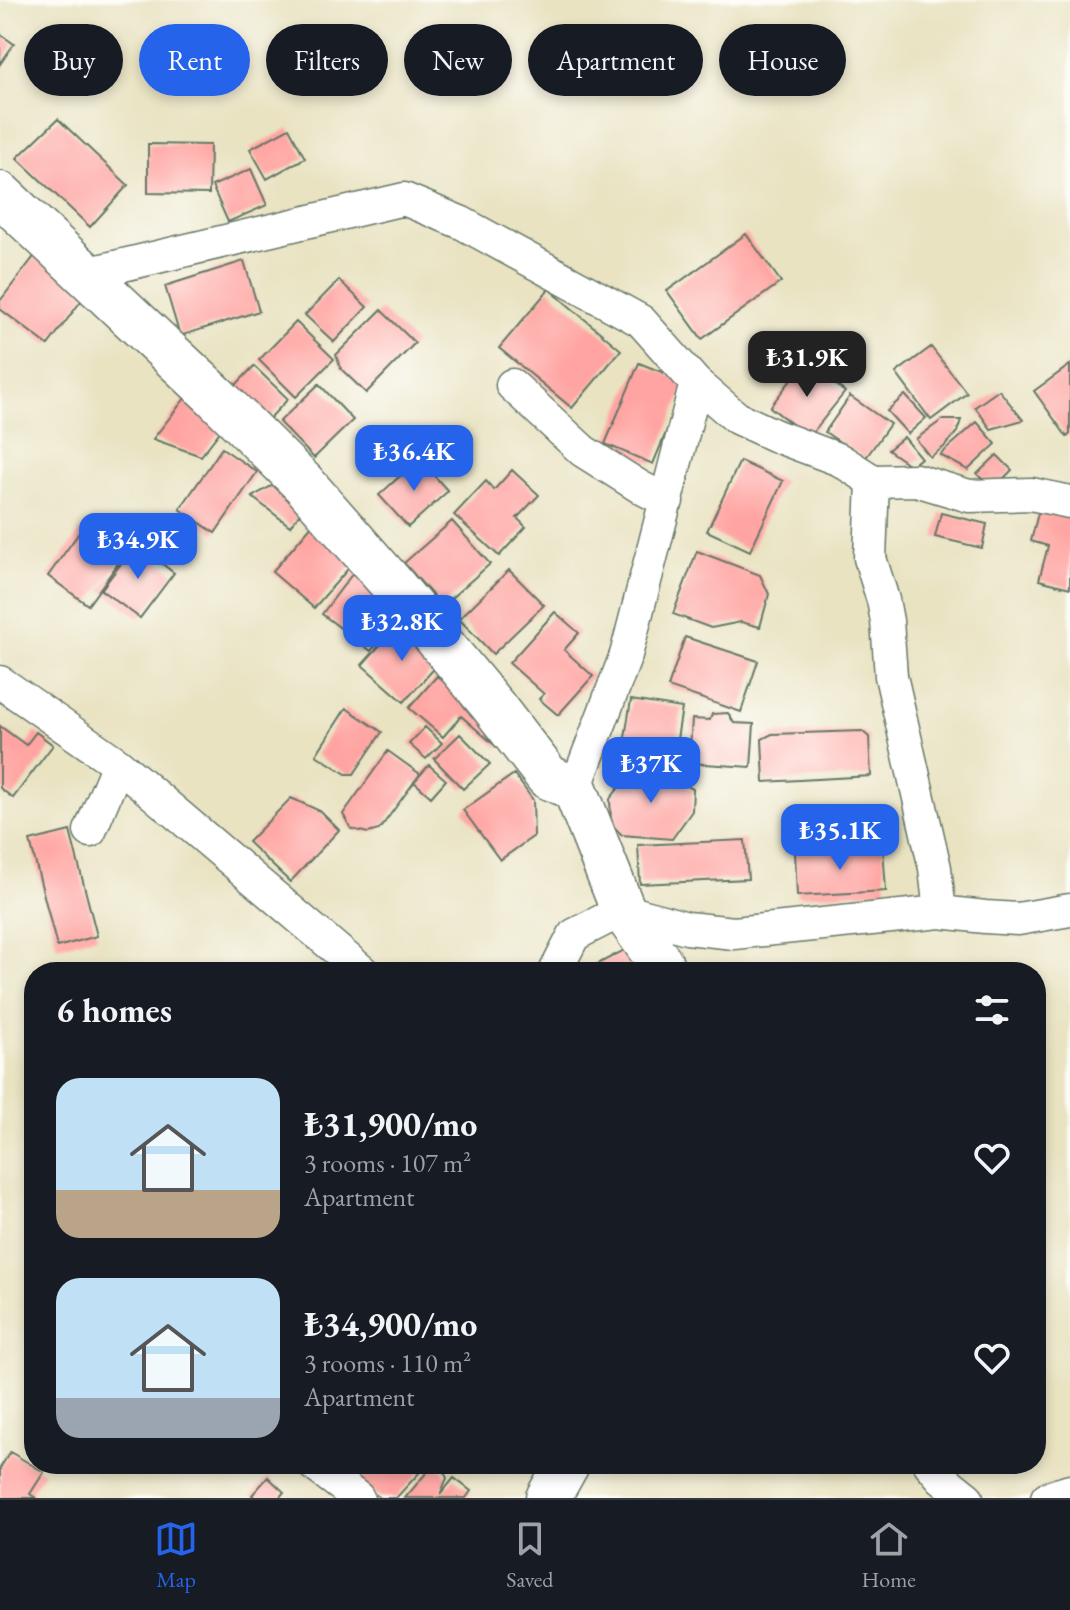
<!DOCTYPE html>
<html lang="en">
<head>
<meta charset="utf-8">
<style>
	:root { --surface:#171b24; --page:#242831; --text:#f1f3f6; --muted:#9ea1a6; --line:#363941; --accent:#2563eb }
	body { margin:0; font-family:"EB Garamond",serif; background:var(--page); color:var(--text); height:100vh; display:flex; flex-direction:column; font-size:30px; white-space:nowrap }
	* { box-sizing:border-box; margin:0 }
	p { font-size:26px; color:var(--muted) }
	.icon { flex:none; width:44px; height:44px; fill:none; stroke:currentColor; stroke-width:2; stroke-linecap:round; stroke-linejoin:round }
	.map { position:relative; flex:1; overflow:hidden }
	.details { position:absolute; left:24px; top:962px; width:1022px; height:512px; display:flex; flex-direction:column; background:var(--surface); border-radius:32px; box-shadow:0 4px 12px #0003 }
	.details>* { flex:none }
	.guide { position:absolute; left:24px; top:24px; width:1022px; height:72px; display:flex; gap:16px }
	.price { position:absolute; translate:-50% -68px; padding:0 18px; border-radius:16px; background:var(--accent); color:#fff; font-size:26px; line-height:52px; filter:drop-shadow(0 2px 4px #0008) }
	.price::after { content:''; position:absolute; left:50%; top:48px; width:24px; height:18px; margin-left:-12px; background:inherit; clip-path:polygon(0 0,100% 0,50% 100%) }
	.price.selected { background:#222; color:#fff }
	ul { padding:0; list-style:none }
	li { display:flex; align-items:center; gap:24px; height:200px; padding:0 32px }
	li span { display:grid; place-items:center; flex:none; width:224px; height:160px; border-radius:24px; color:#555 }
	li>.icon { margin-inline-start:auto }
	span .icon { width:96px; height:96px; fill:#fffc; stroke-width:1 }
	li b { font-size:34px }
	h2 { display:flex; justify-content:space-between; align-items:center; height:96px; padding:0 32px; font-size:34px }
	.tag { padding:0 28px; border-radius:36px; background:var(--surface); box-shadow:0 4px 12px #0003; font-size:28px; line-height:72px }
	.tag.selected { background:var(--accent); color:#fff }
	.dock { display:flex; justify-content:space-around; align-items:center; height:112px; border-top:2px solid var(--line); background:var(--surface); font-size:22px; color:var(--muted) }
	.dock a { display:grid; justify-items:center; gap:4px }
	.dock .selected { color:var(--accent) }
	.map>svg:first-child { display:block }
</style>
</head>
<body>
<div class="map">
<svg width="1070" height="1498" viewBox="0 0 1070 1498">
	<rect width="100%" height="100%" fill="#fdfcf7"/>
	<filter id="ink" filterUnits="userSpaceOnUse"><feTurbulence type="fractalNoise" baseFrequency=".0125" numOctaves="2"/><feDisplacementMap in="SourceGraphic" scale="16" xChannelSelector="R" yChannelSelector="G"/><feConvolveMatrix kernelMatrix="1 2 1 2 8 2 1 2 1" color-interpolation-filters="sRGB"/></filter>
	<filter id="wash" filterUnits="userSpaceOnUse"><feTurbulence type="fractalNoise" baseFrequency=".006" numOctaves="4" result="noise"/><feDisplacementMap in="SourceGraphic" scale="32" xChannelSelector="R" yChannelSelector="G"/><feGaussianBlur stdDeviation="1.8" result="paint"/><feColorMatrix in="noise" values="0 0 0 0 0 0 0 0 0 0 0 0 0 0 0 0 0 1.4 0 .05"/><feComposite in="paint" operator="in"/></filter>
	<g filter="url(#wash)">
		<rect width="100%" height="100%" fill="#e9e3c2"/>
		<g id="blocks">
			<path fill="#ffa4a2" d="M0,34L14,44L0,64Z
				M58,119L128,185L90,227L17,158Z
				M289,128L305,158L267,179L250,149Z
				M148,144L210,145L209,194L148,193Z
				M251,169L267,205L228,222L212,186Z
				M746,234L781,282L702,339L667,291Z
				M36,254L87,293L48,345L0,309V301Z
				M244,261L259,311L180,336L165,286Z
				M339,280L367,307L334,342L305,315Z
				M549,289L621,350L572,408L499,348Z
				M381,310L415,343L366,393L341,369L336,355Z
				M296,322L334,359L296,397L259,360Z
				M931,347L967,393L931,420L896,373Z
				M805,362L845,392L809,437L770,407Z
				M639,363L687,382L653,464L605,444Z
				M1070,365V434L1067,437L1034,391Z
				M254,366L288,399L268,420L234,387Z
				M319,384L353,420L314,458L279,422Z
				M999,390L1023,420L991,429L975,407Z
				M190,392L228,421L201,456L153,439Z
				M905,395L926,418L908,434L887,411Z
				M850,396L890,424L865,459L825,432Z
				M942,420H961L957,432L944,447L930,457L916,439Z
				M977,422L996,444L968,470L940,455Z
				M904,437L921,458L911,466L888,450Z
				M222,448L257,472L215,533L180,509Z
				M997,455L1012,470L993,489L977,474Z
				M419,459L448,491L408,527L379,495Z
				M740,461L783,481L750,551L707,531Z
				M512,470L539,495L517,518L526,527L499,556L454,515L486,481L494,490Z
				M277,483L306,505L290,526L252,497Z
				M1039,509L1070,512V588L1039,580L1048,546L1031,541Z
				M941,513L987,524L982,548L935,537Z
				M319,517L361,554L314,608L272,572Z
				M452,521L490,564L442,606L404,563Z
				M84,526L125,554L88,605L48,576Z
				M136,544L174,573L140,618L101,590Z
				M697,551L760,575L769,594L760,627L741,622L711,628L673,614Z
				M356,569L393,597V622L371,651L322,614Z
				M509,570L544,605L493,654L459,619Z
				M555,612L579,633L564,650L593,676L558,715L539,699L544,694L509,663Z
				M399,624L441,661L404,702L362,665Z
				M685,637L758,661L741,712L668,687Z
				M437,676L508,737L498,748L461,716L443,737L409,708Z
				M631,700L682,708L673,764L622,756Z
				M346,708L382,732L354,774H346L316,755Z
				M728,713L734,723L754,724L751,767L689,763L692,719L710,720L712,714Z
				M0,726L26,745L36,732L53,745L13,798L0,788Z
				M425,727L442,743L426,759L409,744Z
				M862,731L869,737L871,776L764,782L762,739L772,734Z
				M460,734L490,764L463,789L434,759Z
				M388,751L420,774L379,830L368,833L351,829L343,814Z
				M429,765L446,780L431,797L414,782Z
				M634,769L661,772L693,789L692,811L672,839L622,835L611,824L610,799Z
				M514,774L533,800L534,836L500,860L463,810Z
				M291,798L320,811L339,830L290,882L248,842Z
				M70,831L97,936L57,947L30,841Z
				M745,840L748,879L640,884L638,845Z
				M883,847L886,891L797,896L795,852Z
				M634,945L648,972H588L586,970Z
				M10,1452L44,1472L30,1494L36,1498H0V1468Z
				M348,1464H421L419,1473L396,1498H381L342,1473Z
				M432,1466L443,1470L447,1478L440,1495L454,1478L471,1491L466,1498H405Z
				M268,1477L284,1492L279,1498H255L252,1495Z"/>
		</g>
	</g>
	<g filter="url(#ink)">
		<use href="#blocks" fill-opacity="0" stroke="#676" stroke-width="2"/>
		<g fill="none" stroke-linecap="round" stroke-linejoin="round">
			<defs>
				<path id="street" d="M85,274L404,199L462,223L641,321L696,383L737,418L776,436L840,460L873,481L916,480L969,496L1031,494L1070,502
					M512,385L583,451L640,487L667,501
					M0,682L118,764L363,972
					M575,789L626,655L696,383
					M90,831L118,764
					M940,912L985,917L1018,919L1070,910
					M555,972L574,935L623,910L687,928L734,933L940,912L935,868L891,676L887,621L883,600L870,558L873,481
					M313,1464L358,1498
					M930,1464L942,1478L967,1498
					M1047,1498L1070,1491"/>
				<path id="secondary" d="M0,194L215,396L304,484L391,583L493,706L548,777L575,789L623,910L661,964L663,972
					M548,1498L567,1464"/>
			</defs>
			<use href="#street" stroke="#676" stroke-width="35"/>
			<use href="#secondary" stroke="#676" stroke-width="47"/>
			<use href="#street" stroke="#fff" stroke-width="32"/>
			<use href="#secondary" stroke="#fff" stroke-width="44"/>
		</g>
	</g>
</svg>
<b class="price selected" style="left:807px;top:399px">₺31.9K</b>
<b class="price" style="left:414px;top:493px">₺36.4K</b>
<b class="price" style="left:138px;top:581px">₺34.9K</b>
<b class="price" style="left:402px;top:663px">₺32.8K</b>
<b class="price" style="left:651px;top:805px">₺37K</b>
<b class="price" style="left:840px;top:872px">₺35.1K</b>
<div class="guide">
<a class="tag">Buy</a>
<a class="tag selected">Rent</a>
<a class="tag">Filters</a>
<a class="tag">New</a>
<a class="tag">Apartment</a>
<a class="tag">House</a>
</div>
<section class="details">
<h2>6 homes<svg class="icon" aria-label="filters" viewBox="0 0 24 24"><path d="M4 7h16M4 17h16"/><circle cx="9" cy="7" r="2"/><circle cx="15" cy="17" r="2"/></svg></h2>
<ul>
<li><span style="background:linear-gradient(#bfe0f5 70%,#b9a48a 0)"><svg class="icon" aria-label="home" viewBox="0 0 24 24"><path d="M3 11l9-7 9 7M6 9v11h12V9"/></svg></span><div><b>₺31,900/mo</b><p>3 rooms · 107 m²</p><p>Apartment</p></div><svg class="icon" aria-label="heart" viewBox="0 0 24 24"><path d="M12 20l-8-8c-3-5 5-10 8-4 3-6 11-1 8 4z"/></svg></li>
<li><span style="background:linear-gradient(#bfe0f5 75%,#9aa5b1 0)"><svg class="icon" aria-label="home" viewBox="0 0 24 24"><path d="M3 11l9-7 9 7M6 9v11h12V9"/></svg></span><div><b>₺34,900/mo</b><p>3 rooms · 110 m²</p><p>Apartment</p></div><svg class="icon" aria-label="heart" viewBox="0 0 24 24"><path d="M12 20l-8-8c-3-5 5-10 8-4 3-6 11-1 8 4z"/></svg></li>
</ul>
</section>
</div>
<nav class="dock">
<a class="selected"><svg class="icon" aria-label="map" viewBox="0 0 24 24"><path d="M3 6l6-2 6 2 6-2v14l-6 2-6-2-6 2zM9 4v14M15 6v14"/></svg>Map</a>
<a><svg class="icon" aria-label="saved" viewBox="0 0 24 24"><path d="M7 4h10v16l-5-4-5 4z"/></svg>Saved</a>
<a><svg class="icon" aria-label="home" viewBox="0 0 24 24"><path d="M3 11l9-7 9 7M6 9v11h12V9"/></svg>Home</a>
</nav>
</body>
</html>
